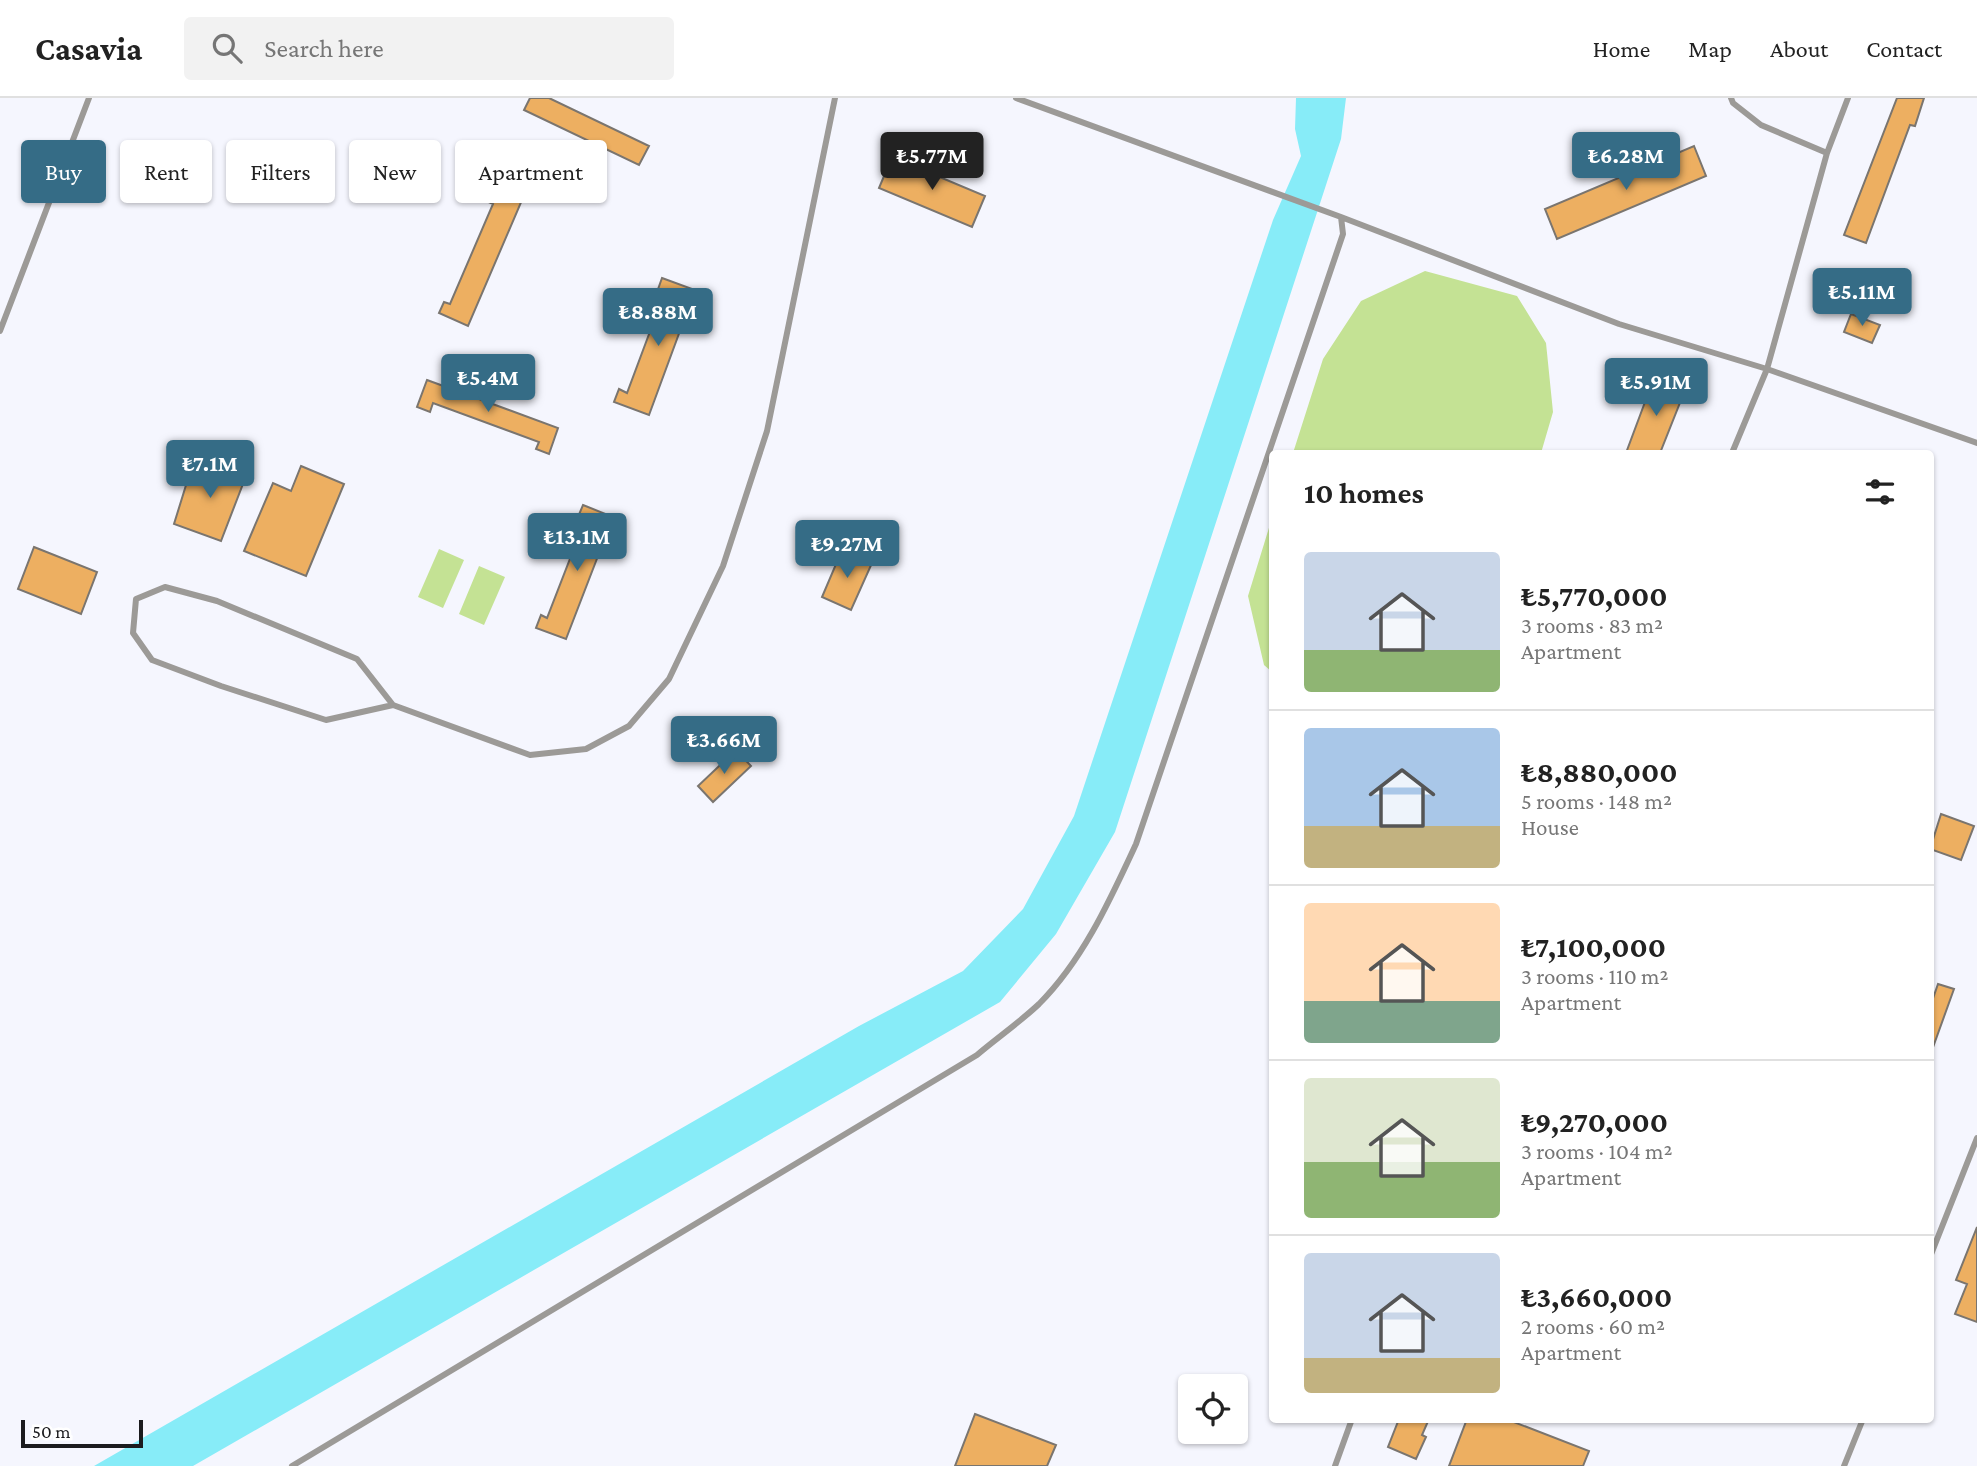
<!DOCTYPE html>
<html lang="en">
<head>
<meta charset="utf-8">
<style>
	:root { --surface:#fff; --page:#f2f2f2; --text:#222; --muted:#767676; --line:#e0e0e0; --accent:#356c86 }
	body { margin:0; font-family:"Crimson Pro",serif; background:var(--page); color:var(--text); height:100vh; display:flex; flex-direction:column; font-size:26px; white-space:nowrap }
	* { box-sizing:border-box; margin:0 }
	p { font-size:23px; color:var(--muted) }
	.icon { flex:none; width:38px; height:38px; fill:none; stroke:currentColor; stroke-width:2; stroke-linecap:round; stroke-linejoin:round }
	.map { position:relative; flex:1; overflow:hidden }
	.drawer { position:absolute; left:1269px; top:352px; width:665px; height:973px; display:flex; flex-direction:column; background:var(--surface); border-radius:7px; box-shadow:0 2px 5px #0004 }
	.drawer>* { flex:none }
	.guide { position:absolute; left:21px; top:42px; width:665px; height:63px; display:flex; gap:14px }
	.buttons { position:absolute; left:1178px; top:1276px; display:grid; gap:14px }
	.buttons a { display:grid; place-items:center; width:70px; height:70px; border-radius:7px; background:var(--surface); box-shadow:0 2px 5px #0004; font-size:35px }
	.scale { position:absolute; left:21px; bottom:18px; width:122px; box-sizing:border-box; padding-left:7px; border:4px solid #1b1b1e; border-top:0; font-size:19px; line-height:24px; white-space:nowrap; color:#1b1b1e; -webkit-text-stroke:5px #fff; paint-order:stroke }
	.price { position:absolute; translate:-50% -60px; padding:0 16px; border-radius:7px; background:var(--accent); color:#fff; font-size:23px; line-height:46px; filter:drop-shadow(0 2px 4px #0008) }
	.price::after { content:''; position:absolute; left:50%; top:42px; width:21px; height:16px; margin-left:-10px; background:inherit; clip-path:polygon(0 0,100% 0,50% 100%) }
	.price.on { background:#222; color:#fff }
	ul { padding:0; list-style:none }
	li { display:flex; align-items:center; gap:21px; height:175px; padding:0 35px }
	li+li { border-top:2px solid var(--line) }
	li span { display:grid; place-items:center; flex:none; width:196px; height:140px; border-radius:7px; color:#555 }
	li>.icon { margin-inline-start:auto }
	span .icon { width:84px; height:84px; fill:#fffc; stroke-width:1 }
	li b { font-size:30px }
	h2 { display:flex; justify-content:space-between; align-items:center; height:84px; padding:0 35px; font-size:30px }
	.chip { padding:0 24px; border-radius:7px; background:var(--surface); box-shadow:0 2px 5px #0004; font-size:24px; line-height:63px }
	.chip.on { background:var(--accent); color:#fff }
	header { display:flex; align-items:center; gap:42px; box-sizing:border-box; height:98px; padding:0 35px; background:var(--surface); border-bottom:2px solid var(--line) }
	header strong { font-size:33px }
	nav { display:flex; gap:38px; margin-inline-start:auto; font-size:24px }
	.search { width:490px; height:63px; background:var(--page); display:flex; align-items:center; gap:18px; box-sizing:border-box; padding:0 24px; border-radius:7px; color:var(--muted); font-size:26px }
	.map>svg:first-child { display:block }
</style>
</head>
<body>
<header>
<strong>Casavia</strong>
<div class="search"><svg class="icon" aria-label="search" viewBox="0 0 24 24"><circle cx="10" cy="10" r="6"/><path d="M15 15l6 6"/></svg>Search here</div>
<nav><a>Home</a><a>Map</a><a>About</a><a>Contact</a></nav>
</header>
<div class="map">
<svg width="1977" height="1368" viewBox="0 0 1977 1368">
	<rect width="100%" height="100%" fill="#f5f6fe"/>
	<path fill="#c4e294" d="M1425,173L1517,198L1546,245L1553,314L1541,355H1293L1323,261L1361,203Z
		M1272,420V574L1264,567L1248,498Z
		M439,451L464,462L443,510L418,499Z
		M479,468L505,479L484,527L459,516Z"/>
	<path fill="#87ecf8" d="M1296,0H1346L1341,41L1115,734L1056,836L1000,904L193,1368H94L859,928L963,873L1023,811L1074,718L1273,122L1301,58L1295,31Z"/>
	<path fill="#edaf61" stroke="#7a756f" stroke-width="2" d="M530,0H549L649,48L639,67L524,12Z
		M1897,0H1924L1915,28L1910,27L1866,145L1844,137Z
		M1694,48L1706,78L1557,141L1545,111Z
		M892,59L985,98L972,129L879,90Z
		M490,89L522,102L468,228L439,215L444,204L450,206L493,106L484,102Z
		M662,180L695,192L649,317L614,304L619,291L627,295L664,196L657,194Z
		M1851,216L1880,227L1872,245L1844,234Z
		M1654,280L1685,292L1660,355H1626Z
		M427,282L558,330L549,356L536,351L539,344L433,305L430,314L417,309Z
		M201,360L246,378L221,443L174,426L187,384L191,386Z
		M301,368L344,386L306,478L244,453L273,385L291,393Z
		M583,407L613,419L566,541L536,530L541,517L547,520L585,422L578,419Z
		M34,449L97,474L81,516L18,491Z
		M842,452L872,465L851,512L822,499Z
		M736,652L751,668L713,704L698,688Z
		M1941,716L1974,728L1961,762L1930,751Z
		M1938,886L1954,891L1932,952H1930V909Z
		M1977,1129V1224L1955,1216L1967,1186L1956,1182Z
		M975,1316L1056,1347L1047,1368H955Z
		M1399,1321H1429L1422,1337L1426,1339L1416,1361L1388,1349Z
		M1467,1321H1506L1589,1353L1583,1368H1449Z"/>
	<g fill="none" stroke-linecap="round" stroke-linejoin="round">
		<path stroke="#9c9a97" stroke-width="6" d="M1016,0L1341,119L1619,226L1767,271L1977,345
			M1731,0L1733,5L1761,27L1827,55
			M0,233L89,0
			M1732,355L1767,271L1827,55L1848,0
			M393,607L326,622L221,588L152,562L133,535L136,501L165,489L217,503L357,561L393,607L530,657L586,651L629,628L669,581L723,468L767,333L835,0
			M1930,1159L1977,1040
			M292,1368L977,957C997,940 1020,924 1039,906C1083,862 1110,802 1136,746L1343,136L1341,119
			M1335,1368L1352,1321
			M1844,1368L1863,1321"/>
	</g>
</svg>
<div class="buttons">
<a><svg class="icon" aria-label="locate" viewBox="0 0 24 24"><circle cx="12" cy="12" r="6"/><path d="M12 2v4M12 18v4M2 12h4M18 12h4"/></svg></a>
</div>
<div class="scale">50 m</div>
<b class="price on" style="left:932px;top:94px">₺5.77M</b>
<b class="price" style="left:1626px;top:94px">₺6.28M</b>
<b class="price" style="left:1862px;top:230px">₺5.11M</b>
<b class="price" style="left:658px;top:250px">₺8.88M</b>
<b class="price" style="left:488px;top:316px">₺5.4M</b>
<b class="price" style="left:1656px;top:320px">₺5.91M</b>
<b class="price" style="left:210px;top:402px">₺7.1M</b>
<b class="price" style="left:577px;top:475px">₺13.1M</b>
<b class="price" style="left:847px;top:482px">₺9.27M</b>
<b class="price" style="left:724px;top:678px">₺3.66M</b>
<div class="guide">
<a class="chip on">Buy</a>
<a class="chip">Rent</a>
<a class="chip">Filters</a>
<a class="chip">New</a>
<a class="chip">Apartment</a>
</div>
<section class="drawer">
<h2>10 homes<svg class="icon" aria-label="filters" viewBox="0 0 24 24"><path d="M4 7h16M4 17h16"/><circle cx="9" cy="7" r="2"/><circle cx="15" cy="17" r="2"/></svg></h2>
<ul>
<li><span style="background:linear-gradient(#c9d6e8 70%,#8fb573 0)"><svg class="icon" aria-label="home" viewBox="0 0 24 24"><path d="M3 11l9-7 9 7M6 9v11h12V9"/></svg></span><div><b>₺5,770,000</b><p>3 rooms · 83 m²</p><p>Apartment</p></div></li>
<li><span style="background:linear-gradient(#a9c7e8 70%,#c2b280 0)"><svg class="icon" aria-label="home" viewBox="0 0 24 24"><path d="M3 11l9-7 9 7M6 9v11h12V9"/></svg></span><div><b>₺8,880,000</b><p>5 rooms · 148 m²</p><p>House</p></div></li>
<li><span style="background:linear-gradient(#ffd9b3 70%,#7fa58c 0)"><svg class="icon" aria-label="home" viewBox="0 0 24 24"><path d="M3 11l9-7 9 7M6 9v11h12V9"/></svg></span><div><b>₺7,100,000</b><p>3 rooms · 110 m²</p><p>Apartment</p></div></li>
<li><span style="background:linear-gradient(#dfe7d0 60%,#8fb573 0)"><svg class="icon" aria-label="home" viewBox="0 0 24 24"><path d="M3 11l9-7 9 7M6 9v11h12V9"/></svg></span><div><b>₺9,270,000</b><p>3 rooms · 104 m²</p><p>Apartment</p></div></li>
<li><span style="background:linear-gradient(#c9d6e8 75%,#c2b280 0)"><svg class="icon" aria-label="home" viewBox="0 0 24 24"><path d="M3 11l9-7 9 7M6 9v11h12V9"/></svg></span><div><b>₺3,660,000</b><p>2 rooms · 60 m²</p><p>Apartment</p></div></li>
</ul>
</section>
</div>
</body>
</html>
